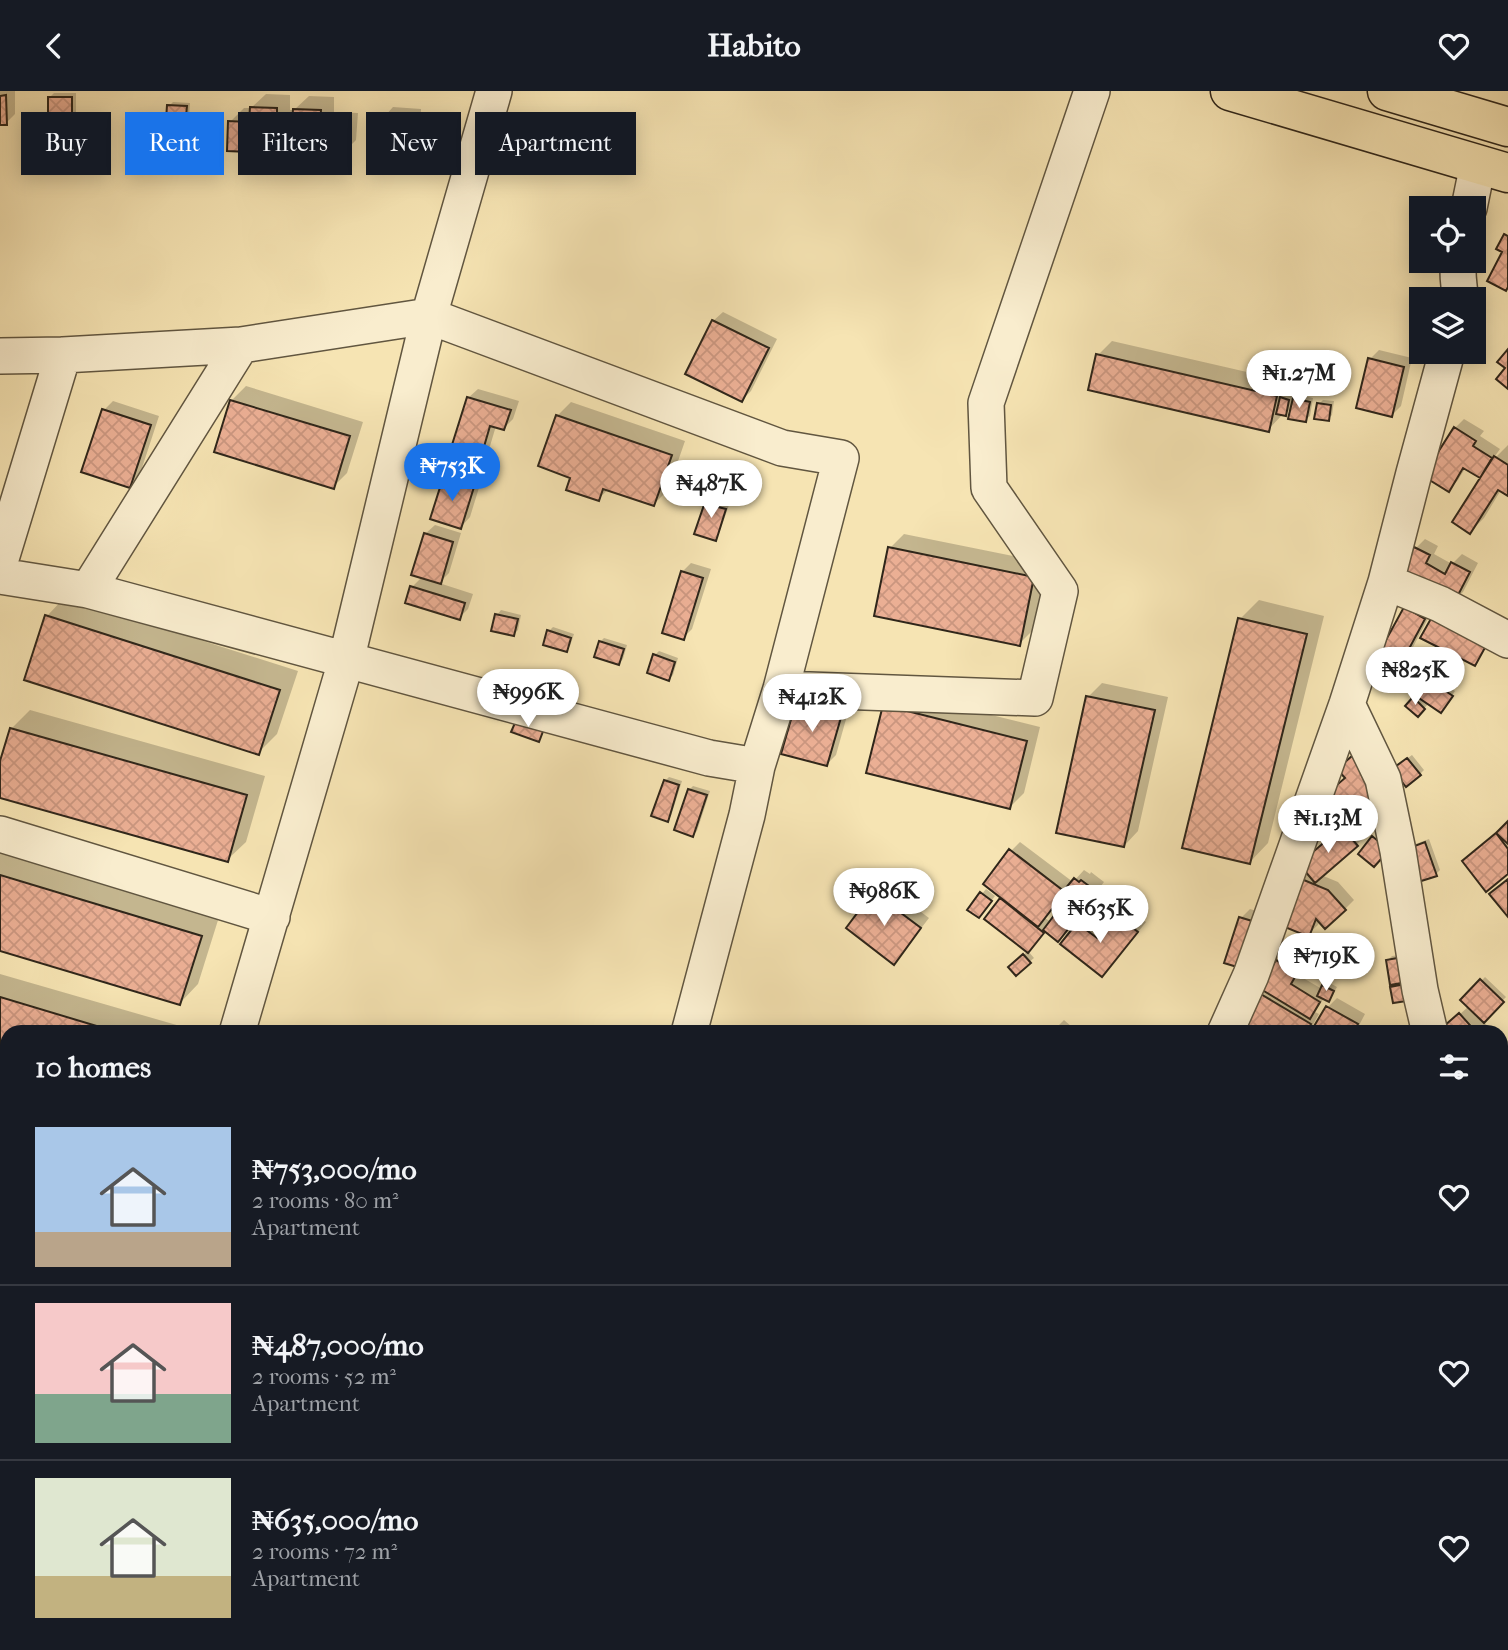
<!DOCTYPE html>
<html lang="en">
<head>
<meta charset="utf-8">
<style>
	:root { --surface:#171b24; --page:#242831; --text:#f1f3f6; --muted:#9ea1a6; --line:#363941; --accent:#1a73e8 }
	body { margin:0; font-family:"IM FELL French Canon",serif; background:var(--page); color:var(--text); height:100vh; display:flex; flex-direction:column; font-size:26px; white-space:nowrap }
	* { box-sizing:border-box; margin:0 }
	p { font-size:23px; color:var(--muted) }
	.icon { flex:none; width:38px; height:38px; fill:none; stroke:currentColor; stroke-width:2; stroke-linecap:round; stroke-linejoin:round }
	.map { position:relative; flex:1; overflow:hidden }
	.side { position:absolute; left:0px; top:934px; width:1508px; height:625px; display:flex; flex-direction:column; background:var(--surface); border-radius:21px 21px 0 0; box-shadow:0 4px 18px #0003 }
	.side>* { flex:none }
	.guide { position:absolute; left:21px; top:21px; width:700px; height:63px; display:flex; gap:14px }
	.tools { position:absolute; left:1409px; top:105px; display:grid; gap:14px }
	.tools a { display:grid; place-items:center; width:77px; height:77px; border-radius:0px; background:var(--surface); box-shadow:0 4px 18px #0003; font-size:35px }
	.price { position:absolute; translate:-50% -60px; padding:0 16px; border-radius:24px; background:#fff; color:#222; font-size:23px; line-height:46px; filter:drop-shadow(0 2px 4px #0008) }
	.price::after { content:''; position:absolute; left:50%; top:42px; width:21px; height:16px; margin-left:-10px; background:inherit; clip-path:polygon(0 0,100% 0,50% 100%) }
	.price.current { background:var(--accent); color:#fff }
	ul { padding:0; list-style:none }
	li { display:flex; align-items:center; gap:21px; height:175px; padding:0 35px }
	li+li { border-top:2px solid var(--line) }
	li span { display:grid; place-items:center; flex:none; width:196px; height:140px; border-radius:0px; color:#555 }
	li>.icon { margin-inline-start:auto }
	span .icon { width:84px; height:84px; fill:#fffc; stroke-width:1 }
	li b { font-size:30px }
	h2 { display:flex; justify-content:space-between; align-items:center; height:84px; padding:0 35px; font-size:30px }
	.chip { padding:0 24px; border-radius:0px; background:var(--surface); box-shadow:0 4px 18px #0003; font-size:24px; line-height:63px }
	.chip.current { background:var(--accent); color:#fff }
	header { display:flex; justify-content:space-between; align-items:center; height:91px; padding:0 35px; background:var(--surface); font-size:32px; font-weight:700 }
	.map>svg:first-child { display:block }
</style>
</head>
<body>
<header><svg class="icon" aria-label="back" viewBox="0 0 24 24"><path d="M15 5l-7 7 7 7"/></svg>Habito<svg class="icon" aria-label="heart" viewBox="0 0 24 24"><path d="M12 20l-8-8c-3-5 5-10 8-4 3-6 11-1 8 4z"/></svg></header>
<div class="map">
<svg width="1508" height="1559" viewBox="0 0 1508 1559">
	<defs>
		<pattern id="building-cross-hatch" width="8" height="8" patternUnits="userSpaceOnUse" patternTransform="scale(1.75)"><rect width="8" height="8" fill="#ebaf94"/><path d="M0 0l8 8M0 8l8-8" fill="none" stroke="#ca967f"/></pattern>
	</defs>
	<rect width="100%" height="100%" fill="#f6e4b3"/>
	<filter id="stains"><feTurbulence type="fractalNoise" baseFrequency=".00286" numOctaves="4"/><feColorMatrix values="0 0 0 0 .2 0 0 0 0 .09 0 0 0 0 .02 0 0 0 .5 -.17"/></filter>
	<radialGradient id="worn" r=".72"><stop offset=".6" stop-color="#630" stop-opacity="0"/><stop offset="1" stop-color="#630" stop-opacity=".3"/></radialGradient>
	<path fill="#0003" fill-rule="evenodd" d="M0,0H15V23L6,32H0Z
		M54,2H76V31L72,35L50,6Z
		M266,3L290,4V19H294L309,5L334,6V21L358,22L356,49L342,63L230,31L244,17H251Z
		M173,11L190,12L188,41L184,45L169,15Z
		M393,16L421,18L420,49L410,58L384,26Z
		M723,221L777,248L751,300L742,309L713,230Z
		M1112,250L1290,291L1287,304L1293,305L1291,311L1298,304L1313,307L1310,325L1305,329L1293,316L1285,323H1283L1268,339L1098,264Z
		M1379,259L1412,267L1401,315L1392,324L1370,268Z
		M246,295L363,331L347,382L333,396L216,360L232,309Z
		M478,298L519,310L513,328L504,337L496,335L490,355L481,364L468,307Z
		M1323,309L1334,310L1332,324L1328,328L1319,313Z
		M113,310L159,325L139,386L130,395L104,319Z
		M571,311L685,350L668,399L654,413L609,398L598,408L573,385L557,325Z
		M1464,328L1484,340L1480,345L1500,358L1495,365H1497L1508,354V403L1501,399L1484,427L1470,441L1486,378L1480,384L1466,376L1458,389L1449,399L1455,337Z
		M720,374L736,379L728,400L724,404L721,412L729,414L719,443L715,448L706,412L710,408L713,409L718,401L716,378Z
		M454,378L482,387L470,426L461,436L444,388Z
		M435,434L461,442L449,482L439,492L473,503L468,518L459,527L412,496L422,486L425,443Z
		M904,443L1047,472L1033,539L1019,553L890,457Z
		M1425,448L1438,455L1434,463L1452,473L1462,463L1478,472L1463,501L1453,510L1402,483L1416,457Z
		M691,472L711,478L692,538L683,547L682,481Z
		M65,506L298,580L277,643L258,662L47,525Z
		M1259,509L1324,525L1268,752L1250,771L1240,528Z
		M1405,517L1433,518L1412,558L1403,567Z
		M501,519L521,524L518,539L514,543L497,524Z
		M553,536L574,543L570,555L566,559L549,540Z
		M604,547L627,554L623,568L619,572L600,551Z
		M659,560L678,567L673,584L669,588L655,564Z
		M1427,581L1455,600L1445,616L1429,612L1418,624L1408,615L1418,604L1412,600Z
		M1102,592L1168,606L1138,740L1124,755L1088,606Z
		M898,601L1040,636L1024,702L1010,716L868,681Z
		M797,611L850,614L836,664L827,673Z
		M30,619L265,685L246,751L227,769L0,705V676L11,638Z
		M1412,664L1424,679L1420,683L1398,674Z
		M669,686L682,690L671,725L667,729L665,690Z
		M693,695L710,700L697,740L693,744L689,699Z
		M1352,729L1366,745L1321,784L1338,791L1354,809L1345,818L1320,829L1318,834L1308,843L1300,788L1308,780L1311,764Z
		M1508,732V781L1464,770L1473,761Z
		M1429,748L1440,779L1436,783L1416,790L1410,755Z
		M1020,751L1073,791L1084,779L1090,783L1091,781L1104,791L1067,839H1046L1037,850L987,828L1003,806L1011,760ZM1068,798L1073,802L1051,831L1045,827Z
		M0,760L219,826L198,893L180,912L0,858Z
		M884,793L929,827L902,862L848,837L875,802Z
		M986,798L995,805L983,821L982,803Z
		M1126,816L1146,831L1111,875L1063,853L1087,824L1107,839Z
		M1250,818L1270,824L1247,877L1241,827Z
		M1028,860L1034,867L1016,882L1010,876Z
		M1287,861L1306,872L1298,884L1322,898L1328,891L1337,896L1332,905L1328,909L1324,907L1315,921L1319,923L1308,942H1238L1261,903L1265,899L1261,896L1278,870Z
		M1413,862L1411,904L1392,896L1398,891L1388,869L1392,865Z
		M0,883L187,937L185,942H7V983L0,981Z
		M1485,886L1506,906L1483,930L1494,942H1439L1469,915L1463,909Z
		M1337,907L1365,923L1355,942H1312L1328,916Z
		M1064,929L1079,942H1051Z
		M1127,934L1139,942H1119Z
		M1505,946L1508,950V983L1502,989V949Z
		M0,1032L7,1034V1132L0,1130Z
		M1507,1039L1508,1040V1094L1502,1086V1043Z
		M1508,1125V1158L1502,1151V1130Z
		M0,1153L7,1155V1252L0,1250Z
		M1502,1276L1508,1283V1295L1502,1300Z
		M0,1301L7,1303V1401L0,1399Z
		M1507,1305L1508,1341L1502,1346V1309Z
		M0,1424L7,1426V1514L0,1521Z
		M1502,1477L1508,1487V1500L1502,1506Z
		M139,1552H341L363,1559H140Z
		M452,1552H519L517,1559H450Z
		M551,1552H600L605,1559H545Z
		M676,1552H689L679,1558Z
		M770,1552H837L843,1559H765Z
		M1098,1552H1124L1125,1553L1119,1559H1090Z
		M1474,1552L1480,1559H1467Z"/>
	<path fill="url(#building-cross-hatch)" stroke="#2f261a" stroke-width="2" d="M6,4L7,34H0V5Z
		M48,6H72V37H48Z
		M167,14L187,15L184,46L165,45Z
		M250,16L277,17V32L292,33L293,18L321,19L320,35L344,36L343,65L227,60L228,30L249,31Z
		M382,25L413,26L411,60L381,59Z
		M1504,143L1508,145V196L1506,200L1487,190L1502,161L1496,158Z
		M712,229L769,257L742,311L685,283Z
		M1508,258V298L1496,288L1505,277L1497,271Z
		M1096,263L1277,305L1269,341L1088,299Z
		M1368,267L1404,276L1392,326L1356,317Z
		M467,306L511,319L504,339L490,335L481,366L451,357Z
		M1280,306L1289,309L1286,325L1276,323Z
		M1293,307L1310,311L1306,331L1288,328Z
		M230,309L350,345L334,398L214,361Z
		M1317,312L1331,314L1329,330L1314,328Z
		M102,318L151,334L130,397L81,381Z
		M556,324L672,364L654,415L603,398L599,410L566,399L570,387L538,375Z
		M1454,336L1476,350L1473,355L1492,367L1480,387L1463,377L1449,401L1423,385Z
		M1494,365L1508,374V405L1498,399L1470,443L1452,431Z
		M714,377L733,383L724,406L706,399Z
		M443,387L474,396L461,438L430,428Z
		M712,405L721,408L718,416L726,418L716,450L694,443L705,411L710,413Z
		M424,442L453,451L441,493L411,484Z
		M888,456L1034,486L1020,555L874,525Z
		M1414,456L1430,464L1426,472L1445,483L1451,471L1470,481L1454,512L1399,484Z
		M681,480L703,487L684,549L662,542Z
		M410,495L465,512L460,529L405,512Z
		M1404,516L1425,528L1403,569L1381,558Z
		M495,523L518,528L514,545L491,540Z
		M45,524L280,599L259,664L24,589Z
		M1433,524L1487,553L1475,575L1420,547Z
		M1238,527L1307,543L1250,773L1182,757Z
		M547,539L571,547L567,561L543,554Z
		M599,550L624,558L619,574L594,566Z
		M653,563L675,571L669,590L647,582Z
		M1421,584L1453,605L1441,622L1410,601Z
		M1086,605L1155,619L1124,756L1056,742Z
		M1413,606L1425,618L1418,626L1405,615Z
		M796,611L842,623L827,675L781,663Z
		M883,614L1027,650L1010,718L866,682Z
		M518,625L545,635L539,651L511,641Z
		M10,637L247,704L228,771L0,707V670Z
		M1352,665L1381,698L1344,731L1323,706L1345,687L1337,678Z
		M1407,667L1421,684L1406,696L1392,678Z
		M664,689L679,694L668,731L651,725Z
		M688,698L707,704L693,746L674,739Z
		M1508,730V753L1496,742Z
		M1342,736L1358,755L1315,792L1299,773Z
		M1496,742L1508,758V783L1486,801L1462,770Z
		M1372,745L1389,759L1374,776L1358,763Z
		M1425,751L1437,785L1415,792L1404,759Z
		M1009,758L1065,801L1038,836L983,793Z
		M0,784L202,845L180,914L0,860Z
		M1074,787L1079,791L1081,789L1097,801L1058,851L1043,839L1071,802L1065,798Z
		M1299,787L1328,799L1346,819L1325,838L1316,828L1309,846L1280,834Z
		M1508,788V826L1489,803Z
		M873,801L921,837L894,874L846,837Z
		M980,801L992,810L979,827L967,819Z
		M1000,807L1044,842L1028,862L984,828Z
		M1116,824L1138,841L1102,886L1060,853L1077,832L1097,847Z
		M1239,826L1262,833L1247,879L1224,872Z
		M1023,863L1031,872L1016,885L1008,876Z
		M1409,865L1413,890L1390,894L1386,869Z
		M1276,869L1298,881L1291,893L1320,911L1310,928L1259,897Z
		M1480,888L1504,911L1484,932L1460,909Z
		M1405,893L1407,910L1393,912L1390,896Z
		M1322,894L1334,900L1329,911L1317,905Z
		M1259,902L1311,933L1306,942H1236Z
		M0,906L120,942H7V984L0,982Z
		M1326,915L1358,933L1353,942H1310Z
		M1459,922L1477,942H1436Z
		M1502,962L1508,970V986L1502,991Z
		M1502,1052L1508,1060V1096L1502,1088Z
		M0,1056L7,1058V1134L0,1132Z
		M1503,1127L1508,1133L1507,1161L1502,1154V1129Z
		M0,1176L7,1178V1254L0,1252Z
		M1502,1284L1508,1291V1297L1502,1303Z
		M1502,1319L1508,1327V1343L1502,1348Z
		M0,1325L7,1327V1403L0,1401Z
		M1508,1412V1441L1502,1436V1421Z
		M0,1447L7,1449V1499L0,1523Z
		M137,1552H267L265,1559H135Z
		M272,1552H282L304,1559H269Z
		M450,1552H510L508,1559H448Z
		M552,1552H585L590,1559H543Z
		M769,1552H821L826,1559H763L762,1558Z
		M936,1552H982L976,1559H929Z
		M1044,1552H1076L1080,1557L1078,1559H1050Z
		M1096,1552H1117L1122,1558L1088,1559Z
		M1264,1552H1317L1310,1559H1257Z"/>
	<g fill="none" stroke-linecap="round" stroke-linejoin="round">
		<defs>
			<path id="minor" d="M1469,117L1478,73
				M1459,170C1456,183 1460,195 1460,208
				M0,265L63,264L241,254L429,225L782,357L841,367L781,598L757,675
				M0,471L63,264
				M0,485L88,499L709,667L757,675L747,724L689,942
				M1386,491L1440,513L1508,549
				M88,499L241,254
				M781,598L1035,607L1060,500L989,397L986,312L1092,0
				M1347,613L1383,688L1398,760L1420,899L1430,942
				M0,743L272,826
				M237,942L346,570L429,225L494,0
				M1225,942L1251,884L1347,613L1386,491L1414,382L1447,261
				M1502,1002L1508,996
				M0,1017L7,1019
				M1502,1206L1508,1227
				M0,1285L7,1287
				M1327,1552L1331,1559
				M52,1559L58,1556L59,1552
				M530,1559L541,1552
				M737,1559V1552"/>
			<path id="major" d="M1230,0L1508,82
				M1387,0L1508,36"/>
		</defs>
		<use href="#minor" stroke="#615640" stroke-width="38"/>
		<use href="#major" stroke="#2f261a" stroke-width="41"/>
		<use href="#minor" stroke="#f9edce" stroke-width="35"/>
		<use href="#major" stroke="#f6e4b3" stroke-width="38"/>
	</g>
	<rect width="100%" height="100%" filter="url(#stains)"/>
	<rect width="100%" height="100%" fill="url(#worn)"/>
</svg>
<div class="tools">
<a><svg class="icon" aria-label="locate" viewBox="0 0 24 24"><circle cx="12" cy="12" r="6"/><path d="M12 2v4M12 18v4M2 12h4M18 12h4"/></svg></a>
<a><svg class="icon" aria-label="layers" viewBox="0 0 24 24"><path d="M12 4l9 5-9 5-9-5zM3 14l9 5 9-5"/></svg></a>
</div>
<b class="price" style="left:1299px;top:319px">₦1.27M</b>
<b class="price current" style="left:452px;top:412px">₦753K</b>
<b class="price" style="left:711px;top:429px">₦487K</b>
<b class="price" style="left:1415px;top:616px">₦825K</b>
<b class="price" style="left:528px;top:638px">₦996K</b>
<b class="price" style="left:812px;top:643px">₦412K</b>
<b class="price" style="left:1328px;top:764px">₦1.13M</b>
<b class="price" style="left:884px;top:837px">₦986K</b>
<b class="price" style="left:1100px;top:854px">₦635K</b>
<b class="price" style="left:1326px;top:902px">₦719K</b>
<div class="guide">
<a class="chip">Buy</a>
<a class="chip current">Rent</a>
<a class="chip">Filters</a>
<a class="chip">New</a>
<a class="chip">Apartment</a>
</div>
<section class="side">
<h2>10 homes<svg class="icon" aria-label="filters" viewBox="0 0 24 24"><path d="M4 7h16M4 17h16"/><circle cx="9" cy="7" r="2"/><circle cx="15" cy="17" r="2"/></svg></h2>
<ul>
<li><span style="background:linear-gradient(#a9c7e8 75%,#b9a48a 0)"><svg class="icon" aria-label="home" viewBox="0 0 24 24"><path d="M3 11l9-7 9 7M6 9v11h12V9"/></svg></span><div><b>₦753,000/mo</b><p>2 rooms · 80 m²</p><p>Apartment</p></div><svg class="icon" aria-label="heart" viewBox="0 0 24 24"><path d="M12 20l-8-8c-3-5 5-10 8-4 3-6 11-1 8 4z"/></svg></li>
<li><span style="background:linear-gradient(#f6c9c9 65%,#7fa58c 0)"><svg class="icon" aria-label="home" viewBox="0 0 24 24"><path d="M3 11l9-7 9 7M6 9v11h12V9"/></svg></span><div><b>₦487,000/mo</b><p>2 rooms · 52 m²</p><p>Apartment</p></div><svg class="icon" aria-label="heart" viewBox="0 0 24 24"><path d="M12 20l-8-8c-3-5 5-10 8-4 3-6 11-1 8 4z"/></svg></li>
<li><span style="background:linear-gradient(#dfe7d0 70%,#c2b280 0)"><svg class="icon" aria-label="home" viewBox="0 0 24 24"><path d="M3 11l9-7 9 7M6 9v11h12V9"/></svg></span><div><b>₦635,000/mo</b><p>2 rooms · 72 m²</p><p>Apartment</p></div><svg class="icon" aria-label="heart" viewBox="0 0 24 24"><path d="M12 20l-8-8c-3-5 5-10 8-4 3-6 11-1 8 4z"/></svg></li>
</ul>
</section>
</div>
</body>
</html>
